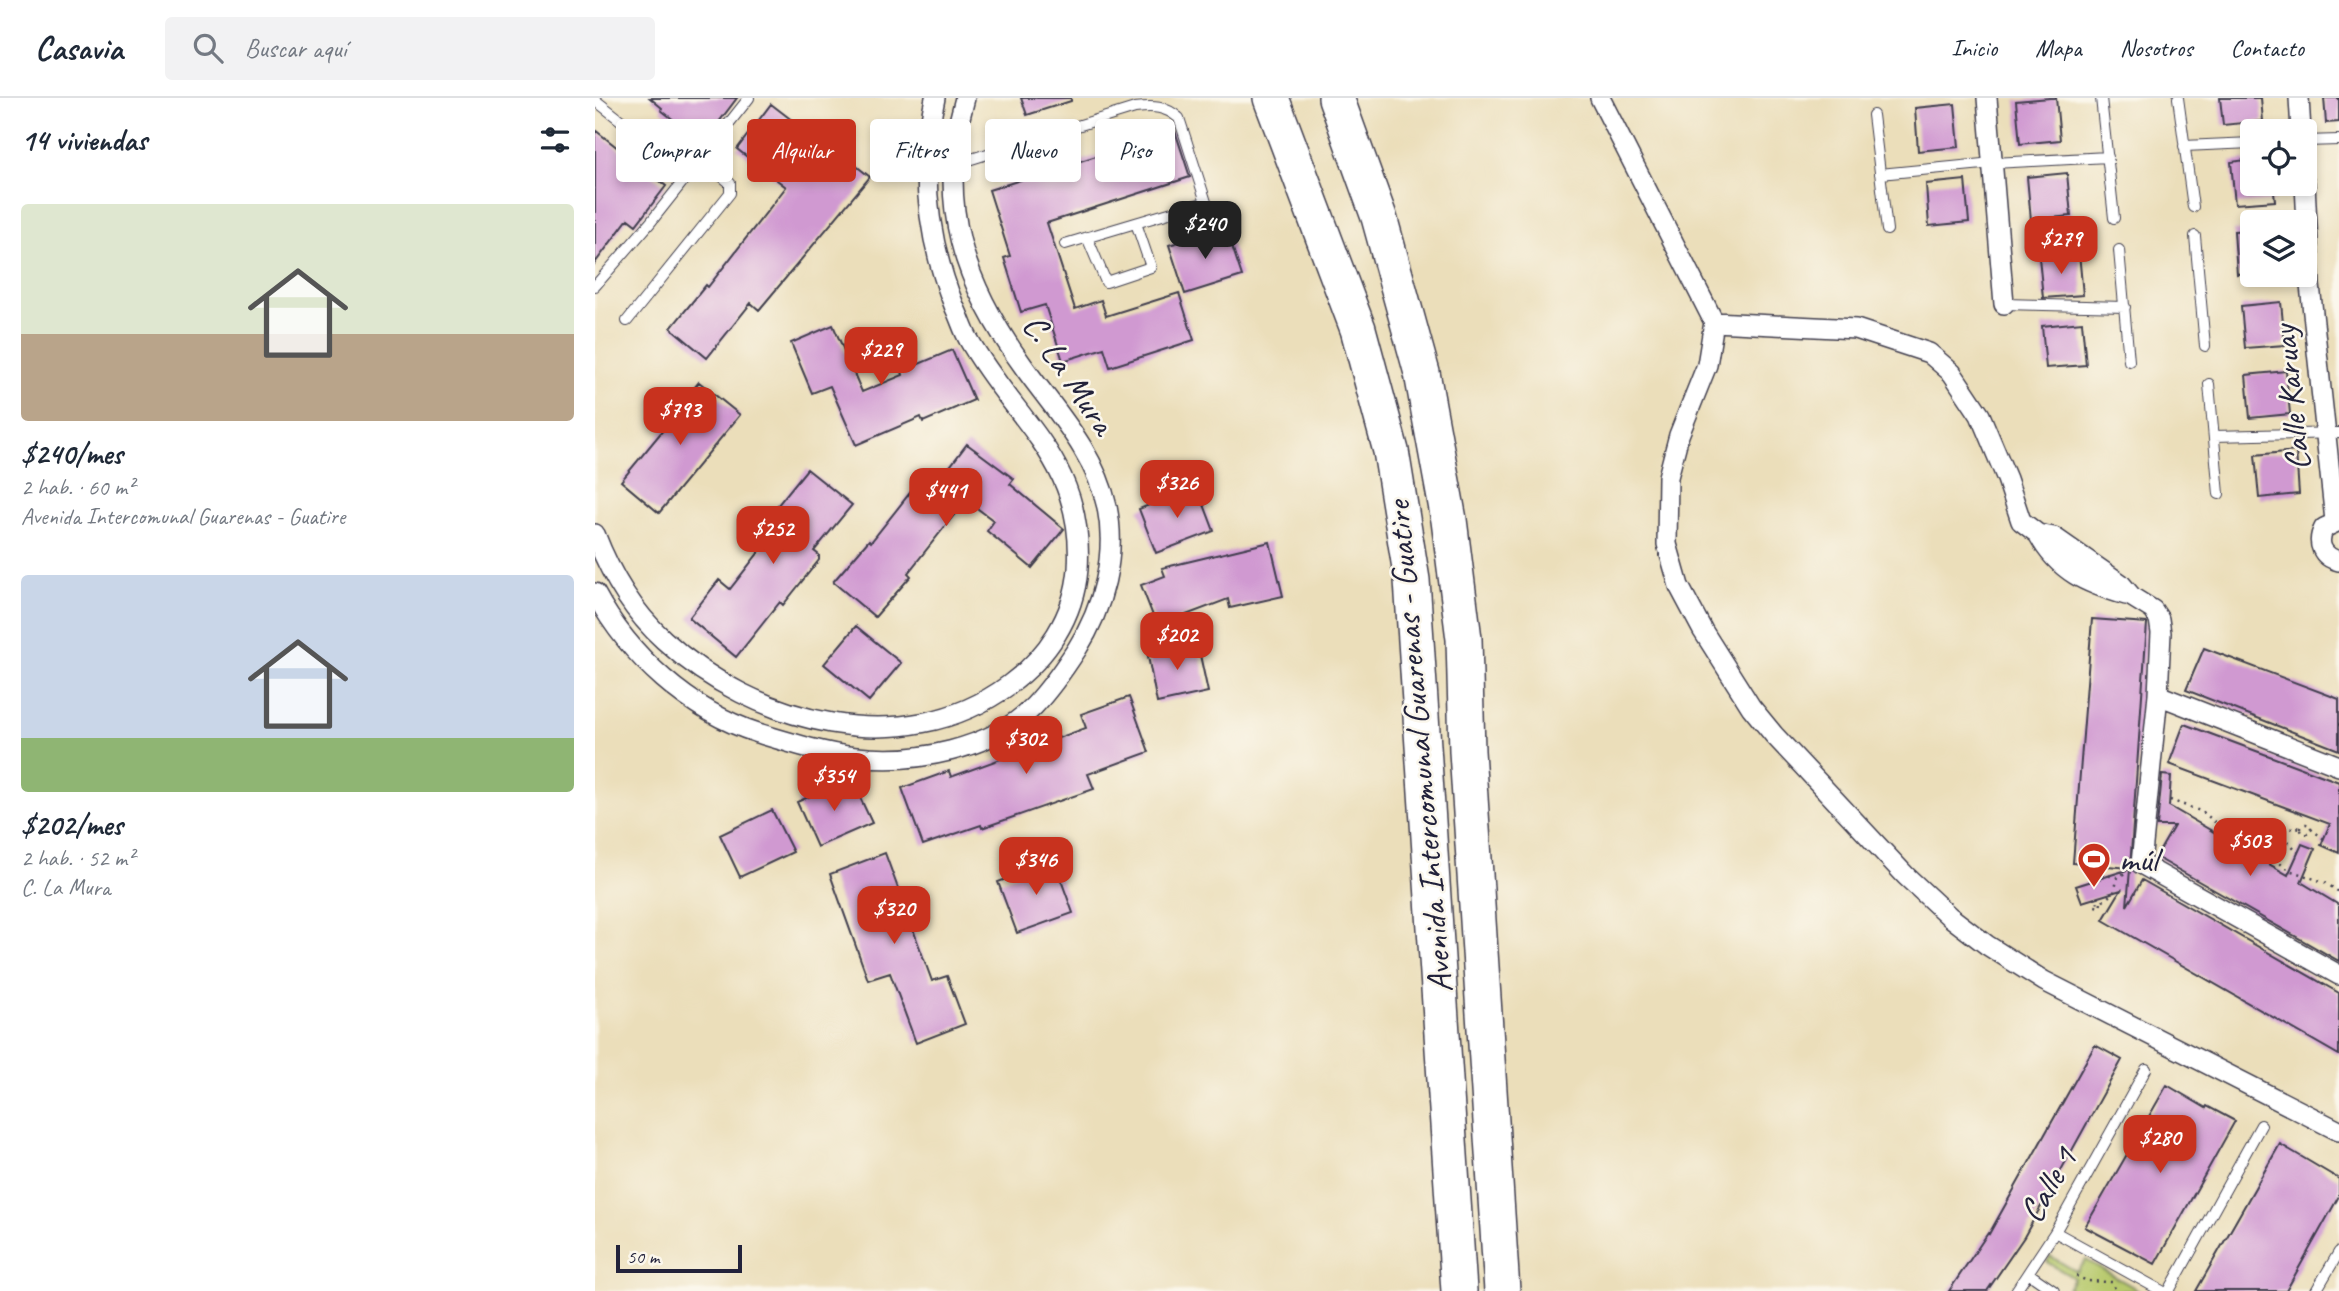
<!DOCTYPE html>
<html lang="es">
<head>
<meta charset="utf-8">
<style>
	:root { --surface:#fff; --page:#f2f2f3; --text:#1f2937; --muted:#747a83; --line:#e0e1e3; --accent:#c8321e }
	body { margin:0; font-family:Caveat,sans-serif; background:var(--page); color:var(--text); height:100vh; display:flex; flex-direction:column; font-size:26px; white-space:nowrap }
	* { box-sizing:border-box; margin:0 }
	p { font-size:23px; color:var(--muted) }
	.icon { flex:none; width:38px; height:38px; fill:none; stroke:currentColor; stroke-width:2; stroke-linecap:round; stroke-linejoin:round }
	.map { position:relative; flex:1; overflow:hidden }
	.panel { display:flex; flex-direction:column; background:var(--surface); width:595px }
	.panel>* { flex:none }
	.top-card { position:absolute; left:21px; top:21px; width:665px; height:63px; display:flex; gap:14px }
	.fabs { position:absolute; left:1645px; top:21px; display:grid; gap:14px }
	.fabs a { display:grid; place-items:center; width:77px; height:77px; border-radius:7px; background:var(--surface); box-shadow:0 4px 10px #0003; font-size:35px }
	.scale { position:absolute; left:21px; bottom:18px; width:126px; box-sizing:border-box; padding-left:7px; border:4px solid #22223b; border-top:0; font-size:19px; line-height:24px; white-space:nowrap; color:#22223b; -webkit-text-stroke:5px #fbf7ec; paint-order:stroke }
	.price { position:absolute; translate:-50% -60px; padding:0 16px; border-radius:14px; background:var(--accent); color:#fff; font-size:23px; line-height:46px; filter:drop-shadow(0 2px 4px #0008) }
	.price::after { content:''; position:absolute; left:50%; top:42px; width:21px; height:16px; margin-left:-10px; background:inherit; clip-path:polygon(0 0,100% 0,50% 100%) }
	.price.on { background:#222; color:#fff }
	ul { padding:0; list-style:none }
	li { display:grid; align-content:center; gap:14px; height:371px; padding:0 21px }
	li span { display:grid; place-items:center; height:217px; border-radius:7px; color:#555 }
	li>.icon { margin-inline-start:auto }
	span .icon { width:126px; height:126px; fill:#fffc; stroke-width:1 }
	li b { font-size:30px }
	h2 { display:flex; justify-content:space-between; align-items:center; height:84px; padding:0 21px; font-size:30px }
	.tag { padding:0 24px; border-radius:7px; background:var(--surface); box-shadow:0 4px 10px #0003; font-size:24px; line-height:63px }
	.tag.on { background:var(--accent); color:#fff }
	header { display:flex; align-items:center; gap:42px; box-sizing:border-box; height:98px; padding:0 35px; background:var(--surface); border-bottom:2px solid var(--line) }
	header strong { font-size:33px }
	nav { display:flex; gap:38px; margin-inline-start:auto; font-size:24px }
	.search { width:490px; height:63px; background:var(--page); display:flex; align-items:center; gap:18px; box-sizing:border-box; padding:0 24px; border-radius:7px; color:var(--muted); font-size:26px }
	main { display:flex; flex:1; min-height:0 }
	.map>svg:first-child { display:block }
</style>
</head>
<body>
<header>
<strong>Casavia</strong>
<div class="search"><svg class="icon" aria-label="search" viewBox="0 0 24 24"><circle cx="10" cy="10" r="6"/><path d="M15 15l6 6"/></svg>Buscar aquí</div>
<nav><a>Inicio</a><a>Mapa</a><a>Nosotros</a><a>Contacto</a></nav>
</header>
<main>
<section class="panel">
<h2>14 viviendas<svg class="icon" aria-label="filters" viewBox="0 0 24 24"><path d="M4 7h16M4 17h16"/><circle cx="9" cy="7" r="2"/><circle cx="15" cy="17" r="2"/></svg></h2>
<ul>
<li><span style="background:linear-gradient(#dfe7d0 60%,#b9a48a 0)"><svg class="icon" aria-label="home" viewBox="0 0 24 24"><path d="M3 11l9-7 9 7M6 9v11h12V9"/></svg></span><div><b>$240/mes</b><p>2 hab. · 60 m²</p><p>Avenida Intercomunal Guarenas - Guatire</p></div></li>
<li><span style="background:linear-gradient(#c9d6e8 75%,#8fb573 0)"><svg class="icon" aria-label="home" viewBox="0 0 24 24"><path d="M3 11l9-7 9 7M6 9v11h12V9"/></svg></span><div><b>$202/mes</b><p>2 hab. · 52 m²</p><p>C. La Mura</p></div></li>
</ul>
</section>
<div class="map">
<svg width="1744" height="1193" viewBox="0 0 1744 1193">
	<rect width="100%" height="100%" fill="#fbf7ec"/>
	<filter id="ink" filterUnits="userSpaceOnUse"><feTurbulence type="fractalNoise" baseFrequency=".0143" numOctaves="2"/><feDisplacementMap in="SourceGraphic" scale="14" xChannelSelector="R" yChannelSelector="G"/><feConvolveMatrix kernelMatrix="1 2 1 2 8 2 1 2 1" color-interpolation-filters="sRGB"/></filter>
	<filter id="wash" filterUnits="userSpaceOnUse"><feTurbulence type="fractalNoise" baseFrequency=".00686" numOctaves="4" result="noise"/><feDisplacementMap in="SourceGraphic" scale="28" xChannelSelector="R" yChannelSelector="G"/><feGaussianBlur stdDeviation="1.57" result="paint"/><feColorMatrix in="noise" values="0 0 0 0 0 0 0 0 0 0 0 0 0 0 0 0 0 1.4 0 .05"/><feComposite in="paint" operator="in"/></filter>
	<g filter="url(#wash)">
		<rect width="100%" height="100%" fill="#ebdeba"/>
		<path fill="#b7c96c" stroke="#6c7654" stroke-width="2" d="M1455,1158L1482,1174L1491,1162L1545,1193H1472L1479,1180L1452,1164Z"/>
		<g id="blocks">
			<path fill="#d099d1" d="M55,0H142L108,45L66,12L67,10Z
				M426,0H476V3L432,17Z
				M1455,0H1461L1465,42L1425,46L1421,3Z
				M1625,0H1666L1668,23L1628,27Z
				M1729,0H1744V24L1731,25Z
				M176,6L228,46L230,43L275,79L164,212L156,205L112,260L76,230L111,187L113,189L191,89L142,51Z
				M1360,6L1364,49L1323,53L1320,10Z
				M0,32L71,88L41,127L33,121L0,165Z
				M580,33L595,79L452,125L480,211L506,202L511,218L584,195L599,242L515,269L509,250L468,263L450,207L426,214L409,160L415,158L394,92Z
				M1650,62L1651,66L1657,65V86H1678L1680,103L1640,106L1636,64Z
				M1472,75L1476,118L1436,122L1432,79Z
				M1370,82L1374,124L1334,128L1331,86Z
				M631,130L647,178L590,196L574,147Z
				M1653,132V135H1657V174L1642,176L1639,133Z
				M1484,155L1488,197L1448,200L1444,159Z
				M1686,204L1690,247L1650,250L1646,208Z
				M1487,224L1491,267L1451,270L1447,228Z
				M238,227L267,294L308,277L307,273L357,252L379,302L328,324L326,319L261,347L235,288L217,295L196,245Z
				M1691,273L1695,316L1655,320L1651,277Z
				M104,284L145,317L64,415L26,383L69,331L67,329Z
				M372,346L419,381L415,386L469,431L437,470L392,433L399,423L371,402L313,475L316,478L280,519L238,484L274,442L276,444L322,386L334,396Z
				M1701,353L1704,396L1664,400L1660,357Z
				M212,371L257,407L219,453L224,457V462L188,507L185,504L141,559L94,520L124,482L135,491L193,417L182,408Z
				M602,388L619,433L561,455L544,411Z
				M675,444L688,498L635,510L633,501L562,528L546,487L570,478L567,470Z
				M1497,521L1552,525L1535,770L1478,765Z
				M261,528L306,565L274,603L229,566Z
				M602,543L613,594L562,605L552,553Z
				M1609,550L1744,601V652L1591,592Z
				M534,599L554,654L493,676L499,691L387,730L386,727L328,747L307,690L354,673L356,679L491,630L486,616Z
				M1589,626L1744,684V755L1726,747L1735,726L1574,666Z
				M1567,677L1576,678L1574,708L1693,777L1707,746L1720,751L1706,784L1744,807V863L1561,759L1579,728H1562Z
				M256,680L277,725L222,749L202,704Z
				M177,712L198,754L145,779L125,737Z
				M290,755L337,883L352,878L370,926L321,945L295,875L273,882L235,776Z
				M459,763L478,815L422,835L403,784Z
				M1535,771L1532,808L1547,782L1744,895V957L1508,822L1526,792L1487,804L1481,788Z
				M1500,947L1527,962L1429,1139L1392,1193H1354L1393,1135L1394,1136Z
				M1572,987L1611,1010L1612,1008L1640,1023L1560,1166L1490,1129Z
				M1685,1046L1744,1081V1098L1691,1193H1601Z"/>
		</g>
	</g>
	<g filter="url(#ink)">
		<use href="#blocks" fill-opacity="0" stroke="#403e4e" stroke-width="2"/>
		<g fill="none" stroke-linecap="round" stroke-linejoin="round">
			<defs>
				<path id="lane" d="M1506,0L1519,120
					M1583,0L1598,109
					M0,2L94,76
					M1278,17L1292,132
					M1710,43L1744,42
					M1589,48L1657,45
					M331,59L357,67L540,10C559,8 570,8 584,20L611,104L470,146
					M1285,76L1398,65L1513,59
					M1600,138L1610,248
					M492,139L511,184L556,169L541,125
					M1524,152L1534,263
					M0,188L55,125L154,0
					M1409,206L1530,209
					M32,223L135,95V85L106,61
					M1614,286L1624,396
					M1619,338L1744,335
					M1460,1134L1567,1193
					M1433,1175L1459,1193
					M1421,1193L1460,1134L1551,971
					M1574,1193L1666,1027
					M1721,1193L1744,1154"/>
				<path id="street" d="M1005,0L1119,224L1112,267L1084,337L1073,379L1072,446L1084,488L1108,533L1156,609L1179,637L1311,778L1354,818L1392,847L1449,883L1744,1033
					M1392,0L1409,206
					M1704,0L1706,33
					M1710,86L1715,187L1740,423
					M1119,224L1261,231L1334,255L1357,275L1385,317L1412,381L1426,423L1443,436L1459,439L1525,485L1537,499L1558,512L1564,521L1566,535L1563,597L1546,766L1744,877
					M1744,423L1729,430C1721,445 1727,459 1744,463
					M0,436C15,475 37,513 69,542C159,625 309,665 414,587C452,559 479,519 483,471C490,363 421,325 374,242C368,232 365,220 360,210C332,141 324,72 340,0
					M1443,436C1463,474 1493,486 1531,497
					M0,495C34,558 94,613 163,635C196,645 228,655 261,659C320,666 396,652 439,608C455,591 469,571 482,551C508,510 522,458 512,409C500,355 463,316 431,272C368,186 340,105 370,0
					M1563,597L1744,668"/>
				<path id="highway" d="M676,0L763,231L796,353L817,482L864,1193
					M741,0L784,119L827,275L854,422L869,541L872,653L907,1193"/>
			</defs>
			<use href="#lane" stroke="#403e4e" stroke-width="12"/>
			<use href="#street" stroke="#403e4e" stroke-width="22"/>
			<use href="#highway" stroke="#403e4e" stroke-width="38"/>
			<path stroke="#403e4e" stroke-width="2.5" stroke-dasharray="2 5" stroke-linecap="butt" d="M1575,702L1608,714L1629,732L1660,737L1674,746L1686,766L1694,772L1731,785L1744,794
				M1706 731a5 5 0 1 1 10 0a5 5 0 1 1-10 0Z
				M1716,731L1729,741
				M1685,732L1689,733L1688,738L1683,737Z
				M1689,733L1701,729L1705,730
				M1688,738L1703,754
				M1674,746L1683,737
				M1493,775L1523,779
				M1506,805L1505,809L1500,808L1501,804L1506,805L1519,794L1523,779L1532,774
				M1481,1178L1492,1183L1517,1184L1521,1193"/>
			<use href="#lane" stroke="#fff" stroke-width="10"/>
			<use href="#street" stroke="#fff" stroke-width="19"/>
			<use href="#highway" stroke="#fff" stroke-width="35"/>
		</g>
	</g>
	<defs>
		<symbol id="stadium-pin" viewBox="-11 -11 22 30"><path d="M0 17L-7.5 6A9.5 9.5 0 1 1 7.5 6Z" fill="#c8321e" stroke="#fbf7ec"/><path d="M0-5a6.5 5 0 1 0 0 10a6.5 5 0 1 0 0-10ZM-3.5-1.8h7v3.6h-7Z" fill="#fff"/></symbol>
	</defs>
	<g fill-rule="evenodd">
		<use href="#stadium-pin" x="1480" y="742" width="38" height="52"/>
	</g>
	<g text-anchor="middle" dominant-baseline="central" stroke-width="5" stroke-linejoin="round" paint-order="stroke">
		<g font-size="35" fill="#22223b" stroke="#fbf7ec">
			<text transform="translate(474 276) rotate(56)">C. La Mura</text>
			<text transform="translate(1696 300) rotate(-96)">Calle Karuay</text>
			<text transform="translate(824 649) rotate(-95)">Avenida Intercomunal Guarenas - Guatire</text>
			<text transform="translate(1453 1087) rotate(-60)">Calle 1</text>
		</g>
		<g font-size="35" fill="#22223b" stroke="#fbf7ec" text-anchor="start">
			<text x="1524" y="761">múl</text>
		</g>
	</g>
</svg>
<div class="fabs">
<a><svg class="icon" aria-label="locate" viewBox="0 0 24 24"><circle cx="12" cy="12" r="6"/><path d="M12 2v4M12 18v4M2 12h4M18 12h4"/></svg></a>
<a><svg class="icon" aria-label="layers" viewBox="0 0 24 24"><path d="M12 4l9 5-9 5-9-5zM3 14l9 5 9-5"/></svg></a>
</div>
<div class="scale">50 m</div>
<b class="price on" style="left:610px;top:163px">$240</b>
<b class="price" style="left:1466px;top:178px">$279</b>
<b class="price" style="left:286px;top:289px">$229</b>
<b class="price" style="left:85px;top:349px">$793</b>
<b class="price" style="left:582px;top:422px">$326</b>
<b class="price" style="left:351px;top:430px">$441</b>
<b class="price" style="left:178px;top:468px">$252</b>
<b class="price" style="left:582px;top:574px">$202</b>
<b class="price" style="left:431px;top:678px">$302</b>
<b class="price" style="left:239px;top:715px">$354</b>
<b class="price" style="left:1655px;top:780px">$503</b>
<b class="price" style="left:441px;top:799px">$346</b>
<b class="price" style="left:299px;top:848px">$320</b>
<b class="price" style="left:1565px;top:1077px">$280</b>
<div class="top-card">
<a class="tag">Comprar</a>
<a class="tag on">Alquilar</a>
<a class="tag">Filtros</a>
<a class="tag">Nuevo</a>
<a class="tag">Piso</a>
</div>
</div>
</main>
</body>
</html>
